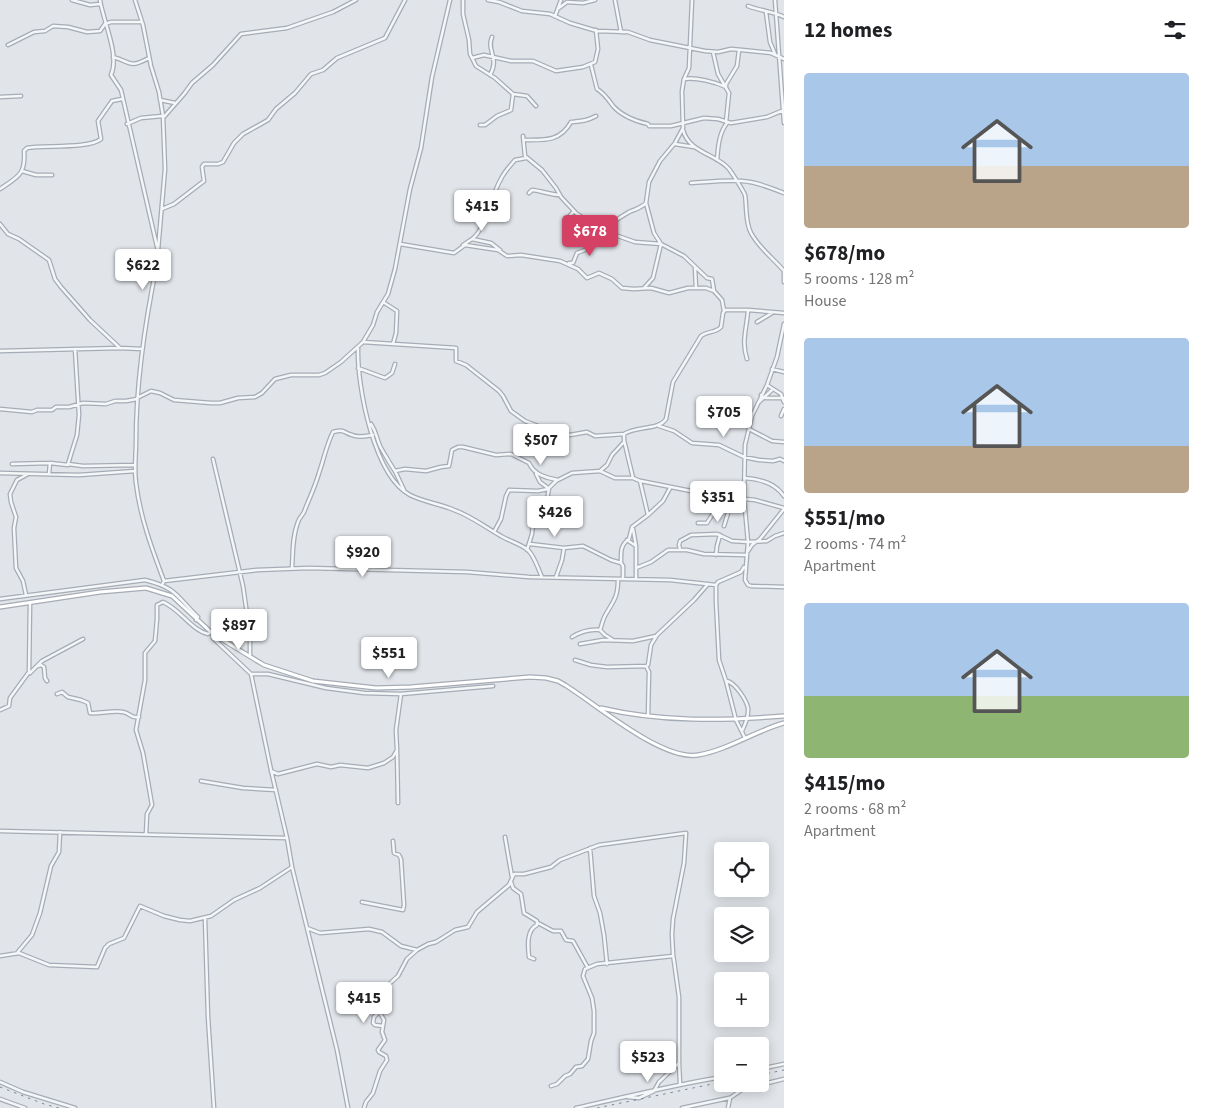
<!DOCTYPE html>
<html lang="en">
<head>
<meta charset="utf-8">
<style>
	:root { --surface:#fff; --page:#f2f2f2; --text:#202124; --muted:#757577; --accent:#d44165 }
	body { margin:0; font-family:"Source Sans 3",sans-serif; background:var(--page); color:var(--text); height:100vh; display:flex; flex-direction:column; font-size:19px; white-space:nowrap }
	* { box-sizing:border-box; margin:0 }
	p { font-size:16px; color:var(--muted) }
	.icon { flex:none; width:28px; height:28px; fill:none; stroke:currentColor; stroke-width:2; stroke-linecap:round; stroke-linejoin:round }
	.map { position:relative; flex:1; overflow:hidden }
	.side { display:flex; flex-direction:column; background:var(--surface); width:425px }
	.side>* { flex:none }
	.buttons { position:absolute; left:714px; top:842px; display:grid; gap:10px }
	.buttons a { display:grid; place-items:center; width:55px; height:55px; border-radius:5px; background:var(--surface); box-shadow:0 2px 12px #0003; font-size:25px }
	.price { position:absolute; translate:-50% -42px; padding:0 11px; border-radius:5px; background:#fff; color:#222; font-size:16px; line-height:32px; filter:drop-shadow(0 1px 2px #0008) }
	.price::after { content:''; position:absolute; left:50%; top:30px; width:15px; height:11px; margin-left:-8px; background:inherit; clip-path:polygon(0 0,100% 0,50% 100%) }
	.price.current { background:var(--accent); color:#fff }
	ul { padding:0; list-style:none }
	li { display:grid; align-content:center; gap:10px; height:265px; padding:0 20px }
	li span { display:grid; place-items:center; height:155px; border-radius:5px; color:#555 }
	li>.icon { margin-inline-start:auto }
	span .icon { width:90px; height:90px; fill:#fffc; stroke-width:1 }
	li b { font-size:21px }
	h2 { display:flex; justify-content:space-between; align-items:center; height:60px; padding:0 20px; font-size:21px }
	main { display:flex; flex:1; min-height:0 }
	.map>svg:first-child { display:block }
</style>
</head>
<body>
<main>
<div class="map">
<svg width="784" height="1108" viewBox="0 0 784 1108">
	<rect width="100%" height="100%" fill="#e1e5ea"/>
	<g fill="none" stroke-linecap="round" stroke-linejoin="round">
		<defs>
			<path id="street" d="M72,0L90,5L100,4
				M100,0C103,21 120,55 111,75L121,90L158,251L157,264C145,322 136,382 136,441C136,455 134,469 136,483C140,517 152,549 164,581L162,585
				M135,0L143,25L151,66L159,92L163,116L165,169L158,250
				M463,0V14L469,40L470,54L476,66L495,78L513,94L527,96L536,106
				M488,0L499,2L522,11L550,14L570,23L597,31L628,32L650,40L705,51L718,52L731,49L742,50L771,53L784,59
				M615,0L621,32
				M692,0L689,68L684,79L682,91L683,128L675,143L660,161L649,182L646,203L654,233L661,244L684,256L707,278L712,279L714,291L722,300L724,311
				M775,0L784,123
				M748,6C760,11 773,11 784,17
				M559,8L567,2L583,3L595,0
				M766,12L770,42L775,54
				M555,16L561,0
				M8,45L34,32L45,31L53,26L68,27L87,32L100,31L105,24L111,22H142
				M713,52L718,74L729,93L726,122
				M113,57C132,62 128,69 149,58
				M472,58L484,55L511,61H533L556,71L583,67L595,62L598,49L596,30
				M591,65L597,89C604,93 608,99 613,106C622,116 635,121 648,124L649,126H671L704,118L718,119L731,123L767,117L784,110
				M490,75C500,57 486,51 492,37
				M684,79C696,77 715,82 726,87V84L737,66L739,50
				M0,97L21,96
				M160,100L175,103
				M163,118L184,94L192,83L213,65L241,34L287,28L333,12L356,0
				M127,124L141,118L162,116
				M480,125H485L497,116L511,110L513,94
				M683,130C689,153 717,154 729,169C732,173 743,190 745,195C747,208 745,222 751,233C759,248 773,258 784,271
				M523,136L525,156L542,170L556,188L561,197L576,213L601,230L635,242L661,244L653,278L644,288
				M524,140C544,140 560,142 571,122C581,121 587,121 596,116
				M675,144L694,147
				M717,160C718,147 719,133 727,123
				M22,171L36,175H52
				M691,183C710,182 731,179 750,182C762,184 773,189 784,193
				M0,189C18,177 26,174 24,151L27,148C44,145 89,149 101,139L98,121L112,101L122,99
				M529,193L532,190C542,191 551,195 560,195
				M162,209L174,204L204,181L202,167L204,164H218L223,162L234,143L243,134L268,120L276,109L295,93L311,74L323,70L337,58L385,38L405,0
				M565,221L574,211
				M0,224L8,234L19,239L49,260L55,279L61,287L90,320L120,348L142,349
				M472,239C486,229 491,195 501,179C504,172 510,166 515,160L526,158
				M400,244L454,253L465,245L498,250L507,256L521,255L560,261L578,269L587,278L599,273L612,279L622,288L634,289L651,288L669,293L688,288H706L714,291
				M463,245L472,239L491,243L500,250
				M569,263H573L577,253L585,250C595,234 612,222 629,212C636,209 641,208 646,203
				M695,267L696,288
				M784,271V282
				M383,302L397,311L396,333L393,344
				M757,322L772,313
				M784,324L777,357L767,385L752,416L745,445L744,498L748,542L745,580L748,585L751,586L784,587
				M363,342L456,348V361L466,365L499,391L503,396L511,411L525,421L548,430L570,435L587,432L595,436L624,434
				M358,348C357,387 374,476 410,495C424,502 440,504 454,510C471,516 485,527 501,536C509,541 521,544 528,550C535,557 538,569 542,577
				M75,349L79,415L77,435L68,464L83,466L135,465
				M0,351L120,348
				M747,359C741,341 747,328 748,310
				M358,368L385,378L392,373L395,364
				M772,369L784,372
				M767,385L781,394L784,402
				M761,395L766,398H784
				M137,398L151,391L160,393L174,400L211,403H220L238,398L255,397L262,393L275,379L291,375H319L325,373L341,362L363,342L373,325L377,312L388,294L395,269L410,189L421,148L432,77L450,0
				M758,403L773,389
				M0,409L32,412L37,410H52L56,407H69L83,403L106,404L115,401H126L137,399
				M781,416L784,409
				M371,424C377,433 376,437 380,446C382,450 392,467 395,471L405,469L426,471L441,467L449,466L452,450L458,447H463L496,455L511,454L529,463C534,475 547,478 558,480
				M659,426L674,431L692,443L719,445L744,457L759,460L773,461L780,459L784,461
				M749,429L772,441L784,442
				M213,459L243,586L250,635V655
				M12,464L50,463L68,465
				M395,471L404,490
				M600,471L615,478H633
				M0,473L79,475L135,471
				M49,474L50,463
				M536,474L540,482L548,488
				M745,478C760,479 775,483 784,496
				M641,481L716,496L755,500L784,508
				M648,515L663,501L670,488
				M698,523H707L719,504L727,497
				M724,526L733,497
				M633,529L636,546V579
				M494,532L501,519L506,496L509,490L538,491L548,489L556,481L572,473L600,471L607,465L612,455L624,442
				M627,540L636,546
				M530,544L564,548L583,546L611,560L621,563L623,566V579
				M680,549L679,545L680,541L691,535L717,534L732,541L748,542L767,541L775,536L784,533
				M527,550L532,534L534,514L536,512H545L549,488
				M748,551L752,545L760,539L784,509
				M716,555L717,546L720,535
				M621,563C621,553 620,545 629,539L632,527L648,515L640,481L633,478L624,440V434C636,426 659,430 666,419L673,382L701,336C707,331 716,333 721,327L723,313L725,310H748L784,313
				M744,567L741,572L718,582L716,585V601L719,660L726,681L736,720L745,738
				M292,568C293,553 292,537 298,522C299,518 302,516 304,512C309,499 315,487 319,473C324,459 326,446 333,432C345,429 342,432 352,435C358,438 366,436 373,435
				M636,568L651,562L668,550H687L704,554L747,555
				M556,577L562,560L564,548
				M164,581L257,570L309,568L467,572L529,577L670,580L716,585
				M26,595L23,581L16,568L14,528L16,517L11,502L10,494L17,480L28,474
				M0,599L145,580C177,588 176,596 198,617L196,620
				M600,630C602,625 603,618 606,614C614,600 618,597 618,579
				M213,635V638L216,641L251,674L271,770L287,838L292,867L337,1050L348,1108
				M572,637C580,632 590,629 600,630L605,635L613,640
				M580,644L603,640L633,641L656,636
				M575,660L591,665L607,667L646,666
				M38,666L41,665L44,667L45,678L47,681
				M30,673L42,661L83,639
				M251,674H268L326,688L364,693L401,694L493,686
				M727,681C735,683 746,699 748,708C749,717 745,724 742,731
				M57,694L62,692L68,697L81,700L88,703L90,713C100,714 114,710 123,712C130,713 131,719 139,717
				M0,710L9,706L10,698L29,672L30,603
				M648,716L649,672L646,666L648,665L651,645L657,635L694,600L708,584
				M397,751L398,803
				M271,771L278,774L317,764L331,767L340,765L368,768L384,763L393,757L397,750L396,730L401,694
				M201,781L243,788L276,790
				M0,831L287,838
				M146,834L147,814L152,805L143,753L136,730L145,680V653L155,641L157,619V605L163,602C180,609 191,630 208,634L211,632
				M505,837L512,877
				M590,848L594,896L600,913L604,935L607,964
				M511,882L513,888L521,894L524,913L537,921V925C526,930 528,947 529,957L534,959
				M362,902L403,910L404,905L401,859L399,855L394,853L393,841
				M205,918L208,1017L214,1108
				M538,923L553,931H561L566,940L573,941L588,968
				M307,928L320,933L369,929L382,932L401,946L417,950
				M17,953L32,935L40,913L51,866L59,852L60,832
				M0,956L19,953L49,965L97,967L105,948L109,944L124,938L140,906L164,916L180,920L190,921L211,916L234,900L260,888L292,867
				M380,1011L374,1017L373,1023L375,1025L383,1026
				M760,1069L784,1064
				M0,1082L23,1092L75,1108
				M551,1086L557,1084L565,1076L570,1074L576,1067L582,1066L588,1059L591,1041L594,1033V1011L592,998L583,976L585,969L597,964L673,956
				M628,1097L639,1098L654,1091L659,1082L679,1063
				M0,1099L25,1108
				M364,1108L366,1102L373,1093L380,1071L387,1060L386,1056L379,1052L378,1050L385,1040L382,1032L384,1020L380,1013L383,997L387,986L398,976L407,959L417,950L428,944L436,942L455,930L468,927L477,912L509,885L514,874H524L551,867L560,860L599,845L686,833L684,863L673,919L672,934L673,954L679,997V1063L680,1084
				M576,1108C625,1097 673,1085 722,1077
				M682,1108L729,1098
				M728,1108L730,1098L743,1089L784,1079"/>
			<path id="secondary" d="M0,607L100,592L146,588L172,596L213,634L264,665L313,681L376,688L411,687L530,677L546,678L558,681L565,685C596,704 662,761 698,755C728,750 755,731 784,723
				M601,708C660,722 723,721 784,716"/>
		</defs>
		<use href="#street" stroke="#a6acb5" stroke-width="5"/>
		<use href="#secondary" stroke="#a6acb5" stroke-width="5.5"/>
		<use href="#street" stroke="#f4f6f8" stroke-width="2.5"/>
		<use href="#secondary" stroke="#fff" stroke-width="3"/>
		<path stroke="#798695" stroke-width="1" stroke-dasharray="2.5 5" stroke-linecap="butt" d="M760,1075L784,1070
			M0,1087L44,1104L59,1108
			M597,1108L722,1082"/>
	</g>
</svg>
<div class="buttons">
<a><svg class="icon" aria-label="locate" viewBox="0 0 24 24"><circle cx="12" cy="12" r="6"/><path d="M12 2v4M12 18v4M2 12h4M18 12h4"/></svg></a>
<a><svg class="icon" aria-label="layers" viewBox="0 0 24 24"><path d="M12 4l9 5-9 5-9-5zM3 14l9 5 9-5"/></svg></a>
<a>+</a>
<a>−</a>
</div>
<b class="price" style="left:482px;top:232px">$415</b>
<b class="price current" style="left:590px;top:257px">$678</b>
<b class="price" style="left:143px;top:291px">$622</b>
<b class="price" style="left:724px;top:438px">$705</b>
<b class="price" style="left:541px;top:466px">$507</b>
<b class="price" style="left:718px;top:523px">$351</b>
<b class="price" style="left:555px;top:538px">$426</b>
<b class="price" style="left:363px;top:578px">$920</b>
<b class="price" style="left:239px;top:651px">$897</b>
<b class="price" style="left:389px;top:679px">$551</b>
<b class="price" style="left:364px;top:1024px">$415</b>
<b class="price" style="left:648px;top:1083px">$523</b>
</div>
<section class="side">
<h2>12 homes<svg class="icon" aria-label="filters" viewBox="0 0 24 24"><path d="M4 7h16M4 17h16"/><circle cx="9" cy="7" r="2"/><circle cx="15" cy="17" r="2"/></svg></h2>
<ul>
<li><span style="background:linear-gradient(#a9c7e8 60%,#b9a48a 0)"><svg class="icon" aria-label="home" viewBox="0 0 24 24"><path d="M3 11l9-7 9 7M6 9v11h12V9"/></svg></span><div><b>$678/mo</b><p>5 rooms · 128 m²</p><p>House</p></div></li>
<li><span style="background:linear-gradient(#a9c7e8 70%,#b9a48a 0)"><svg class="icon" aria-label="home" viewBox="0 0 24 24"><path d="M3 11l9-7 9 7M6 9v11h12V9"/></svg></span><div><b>$551/mo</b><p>2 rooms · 74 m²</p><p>Apartment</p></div></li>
<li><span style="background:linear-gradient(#a9c7e8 60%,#8fb573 0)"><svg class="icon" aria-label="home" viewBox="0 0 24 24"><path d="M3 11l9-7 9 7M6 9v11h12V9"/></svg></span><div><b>$415/mo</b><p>2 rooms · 68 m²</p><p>Apartment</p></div></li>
</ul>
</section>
</main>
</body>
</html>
